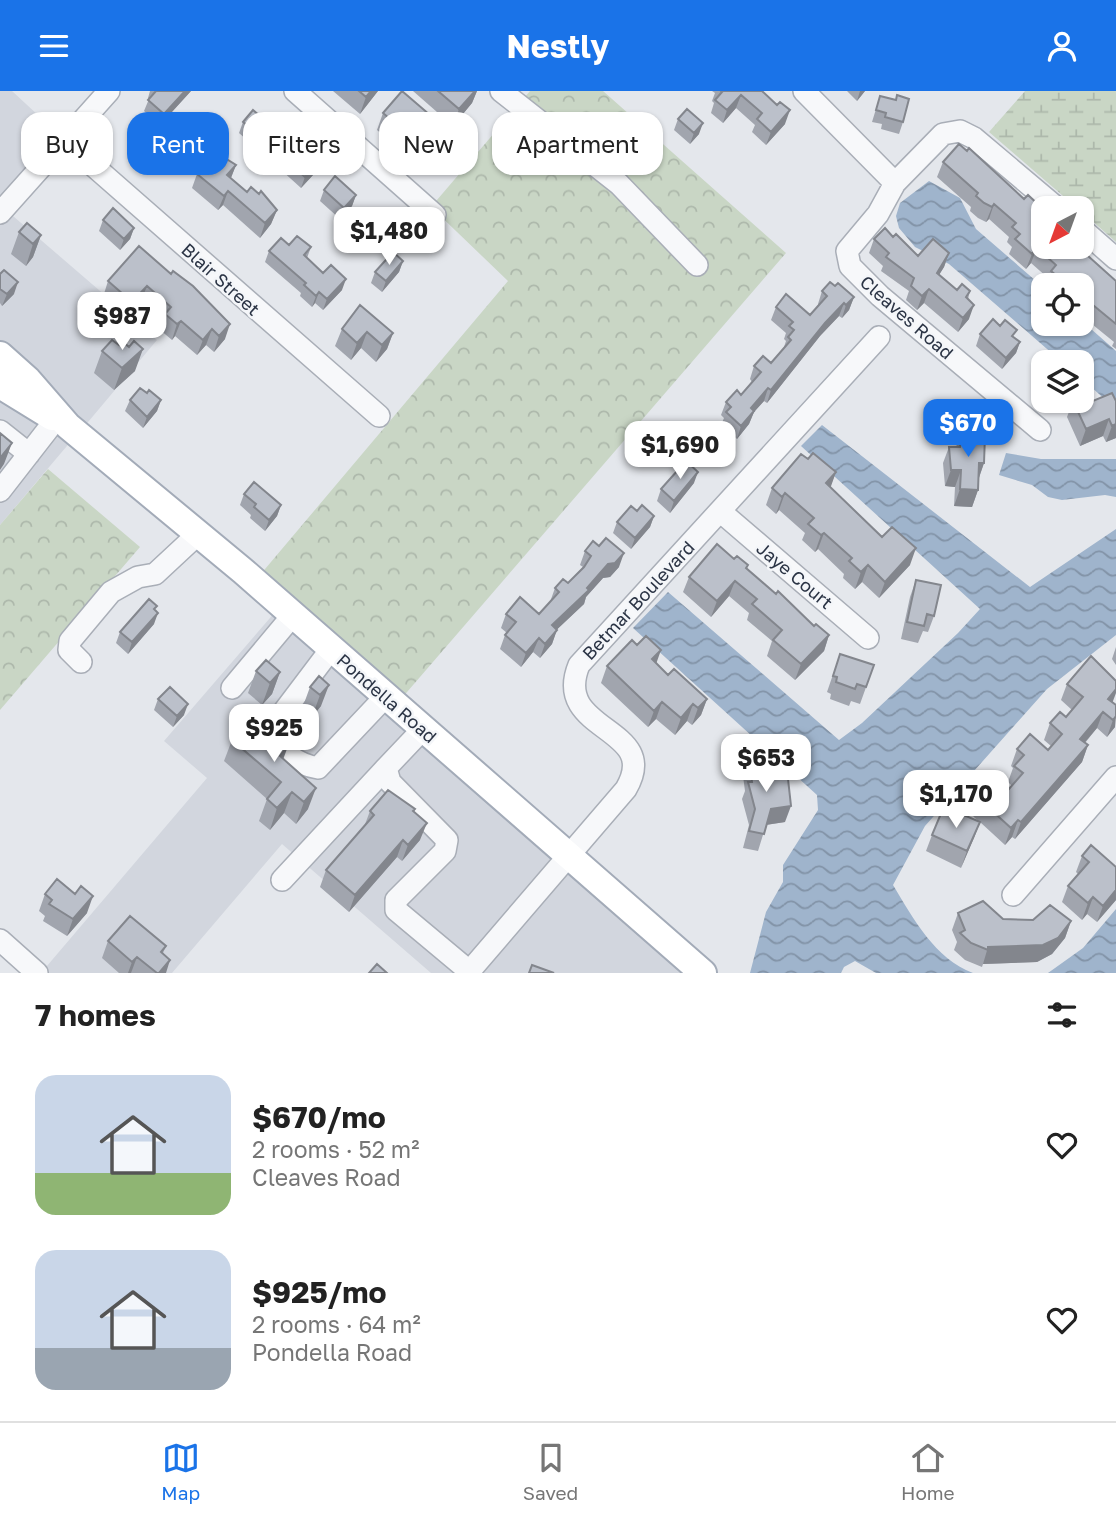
<!DOCTYPE html>
<html lang="en">
<head>
<meta charset="utf-8">
<style>
	:root { --surface:#fff; --page:#f2f2f2; --text:#222; --muted:#767676; --line:#e0e0e0; --accent:#1a73e8 }
	body { margin:0; font-family:"Golos Text",sans-serif; background:var(--page); color:var(--text); height:100vh; display:flex; flex-direction:column; font-size:26px; white-space:nowrap }
	* { box-sizing:border-box; margin:0 }
	p { font-size:23px; color:var(--muted) }
	.icon { flex:none; width:38px; height:38px; fill:none; stroke:currentColor; stroke-width:2; stroke-linecap:round; stroke-linejoin:round }
	.map { position:relative; height:882px; overflow:hidden }
	.drawer { display:flex; flex-direction:column; background:var(--surface); flex:1 }
	.drawer>* { flex:none }
	.hud { position:absolute; left:21px; top:21px; width:700px; height:63px; display:flex; gap:14px }
	.needle { width:46px; rotate:221deg }
	.buttons { position:absolute; left:1031px; top:105px; display:grid; gap:14px }
	.buttons a { display:grid; place-items:center; width:63px; height:63px; border-radius:14px; background:var(--surface); box-shadow:0 2px 5px #0004; font-size:35px }
	.price { position:absolute; translate:-50% -60px; padding:0 16px; border-radius:14px; background:#fff; color:#222; font-size:23px; line-height:46px; filter:drop-shadow(0 2px 4px #0008) }
	.price::after { content:''; position:absolute; left:50%; top:42px; width:21px; height:16px; margin-left:-10px; background:inherit; clip-path:polygon(0 0,100% 0,50% 100%) }
	.price.active { background:var(--accent); color:#fff }
	ul { padding:0; list-style:none }
	li { display:flex; align-items:center; gap:21px; height:175px; padding:0 35px }
	li span { display:grid; place-items:center; flex:none; width:196px; height:140px; border-radius:21px; color:#555 }
	li>.icon { margin-inline-start:auto }
	span .icon { width:84px; height:84px; fill:#fffc; stroke-width:1 }
	li b { font-size:30px }
	h2 { display:flex; justify-content:space-between; align-items:center; height:84px; padding:0 35px; font-size:30px }
	.tag { padding:0 24px; border-radius:21px; background:var(--surface); box-shadow:0 2px 5px #0004; font-size:24px; line-height:63px }
	.tag.active { background:var(--accent); color:#fff }
	header { display:flex; justify-content:space-between; align-items:center; height:91px; padding:0 35px; background:var(--accent); color:#fff; font-size:32px; font-weight:700 }
	.dock { display:flex; justify-content:space-around; align-items:center; height:98px; border-top:2px solid var(--line); background:var(--surface); font-size:19px; color:var(--muted) }
	.dock a { display:grid; justify-items:center; gap:4px }
	.dock .active { color:var(--accent) }
	.map>svg:first-child { display:block }
</style>
</head>
<body>
<header><svg class="icon" aria-label="menu" viewBox="0 0 24 24"><path d="M4 6h16M4 12h16M4 18h16"/></svg>Nestly<svg class="icon" aria-label="person" viewBox="0 0 24 24"><circle cx="12" cy="8" r="4"/><path d="M4 21q1-7 8-7t8 7"/></svg></header>
<div class="map">
<svg width="1116" height="882" viewBox="0 0 1116 882">
	<defs>
		<pattern id="forest-crowns" width="20" height="18" patternUnits="userSpaceOnUse" patternTransform="scale(1.75)"><rect width="20" height="18" fill="#c9d6c5"/><path d="M2 6a3 3 0 1 1 6 0M12 15a3 3 0 1 1 6 0" fill="none" stroke="#adb8ab"/></pattern>
		<pattern id="wetland-marsh" width="20" height="14" patternUnits="userSpaceOnUse" patternTransform="scale(1.75)"><rect width="20" height="14" fill="#c9d6c5"/><path d="M1 5h8M5 5V1M11 12h8M15 12V8" fill="none" stroke="#adb8ab"/></pattern>
		<pattern id="water-waves" width="16" height="10" patternUnits="userSpaceOnUse" patternTransform="scale(1.75)"><rect width="16" height="10" fill="#9fb4cc"/><path d="M0 5q4-4 8 0t8 0" fill="none" stroke="#8293a7"/></pattern>
	</defs>
	<rect width="100%" height="100%" fill="#e4e7ec"/>
	<path fill="#d2d6de" d="M0,0H12L67,51L6,119L157,249L83,337L0,253Z
		M0,305L72,349L0,434Z
		M276,520L691,882H431L282,753L172,882H41L207,687L164,650Z"/>
	<path fill="url(#forest-crowns)" d="M530,0H603L786,162L401,608L260,484L508,190L431,116Z
		M48,378L140,456L0,619V434Z"/>
	<path fill="url(#wetland-marsh)" d="M1025,0H1116V151L1082,121V117H1077L989,41Z"/>
	<path fill="url(#water-waves)" d="M929,90L960,107L976,138L1043,196V233H1082V230L1116,260V318L1082,288V271H1062L949,173L915,156L899,137L896,125L900,112Z
		M822,334L1030,496L1116,438V544L1047,598L925,735L893,794C913,827 935,868 973,882H876L855,870L844,876L841,882H750L766,821L783,791V774L818,719L817,704L633,537L668,501L839,649L862,632L958,542L980,518L801,355Z
		M1006,362L1041,368H1116V406L1105,404L1062,409L1048,406L1032,394L999,384Z
		M1116,818V882H1048L1083,857Z"/>
	<g fill="none" stroke-linecap="round" stroke-linejoin="round">
		<defs>
			<path id="minor" d="M295,0L435,124
				M501,0L619,93L697,174
				M804,0L895,92
				M64,49L379,325
				M0,122L109,0
				M1082,138L1116,168
				M1040,339L880,205L850,175L847,160L878,123L895,92L943,43L960,40L974,47L1057,117
				M0,340L29,363
				M0,400L56,328
				M721,421L868,547
				M331,558L269,640C281,660 295,673 318,677L386,605
				M81,571L69,559L70,550L111,501L138,486L155,483L198,443
				M232,597L293,524
				M423,638L386,677L390,691L447,749L445,760L396,809V819L469,880
				M282,789L386,677
				M1013,804L1116,686
				M0,849L37,882
				M468,882L626,698C663,635 551,642 579,574L879,246"/>
			<path id="major" d="M0,264L28,289L68,335L243,480L703,882
				M0,294L52,326"/>
		</defs>
		<use href="#minor" stroke="#a9aeb7" stroke-width="24"/>
		<use href="#major" stroke="#a3abb8" stroke-width="30"/>
		<use href="#minor" stroke="#f7f8fa" stroke-width="21"/>
		<use href="#major" stroke="#fff" stroke-width="26"/>
	</g>
	<path fill="#a1a5ae" d="M150,0H191L160,34L144,20L149,8L148,7Z
		M333,0H378L360,23Z
		M413,0H477L472,12L453,35Z
		M712,0H762L785,33L766,54L752,41L755,34L736,17L723,32L711,22L714,12L712,10L715,2Z
		M847,0H865L857,10Z
		M880,5L903,31L899,43L881,38L882,33L872,31Z
		M383,22L438,52L419,75L377,39Z
		M678,28L699,43L690,53L674,39Z
		M243,31L277,40L273,51L263,63L239,42Z
		M959,53L1043,156L1116,190V258L1112,255L1114,251L1082,225V194H1045L1048,187L1031,172L1026,178L1009,163L1012,156L1007,151L1009,146L989,128L986,131L978,127L970,120L971,116L937,86L943,71Z
		M203,63L236,74L231,87L247,101L277,119L271,133L260,147L223,114L218,119L192,97L197,83L201,79L198,77Z
		M284,67L313,84L301,97L280,78Z
		M324,99L356,104L352,115L340,128L320,110Z
		M103,129L134,137L130,148L120,159L99,140Z
		M19,141L41,144L33,166L26,175L11,163Z
		M893,146L918,165L949,162L944,176L939,184L957,199L970,200L968,208L969,228L958,241L924,212L917,219L906,209L909,200L881,180L883,175L869,162L874,148Z
		M289,154L311,156L307,167L342,199L323,219L315,212L312,216L300,205L301,202L265,171L269,160Z
		M139,155L225,248L214,261L206,254L197,264L175,245L172,249L159,238L162,229L141,210L126,227L103,206L108,190Z
		M403,170L399,181L382,201L371,192L375,181Z
		M0,183L14,203L2,215L0,212Z
		M835,195L854,206L849,219L842,227L839,225L820,245L767,312L764,310L754,321L749,333L737,348L721,334L724,327L721,324L726,311L741,304L752,291L750,288L754,275L771,272L783,259L786,250L784,248L786,242L771,229L776,216L810,224L818,214V213L822,200Z
		M342,238L393,242L387,258L376,271L361,257L351,269L335,255Z
		M980,243L1014,247L1020,251L1016,262L1002,278L976,255Z
		M119,254L129,256L135,280L114,299L94,282L102,260Z
		M147,302L161,309L157,320L143,337L125,320L130,309Z
		M1073,310H1116V347L1106,351L1103,345L1080,355L1067,326Z
		M961,342L984,372L979,387L978,399L972,416L954,415L955,396L945,395L943,372L949,356H956Z
		M808,368L836,381L830,396L910,474L879,507L862,491L855,498L843,487L844,483L818,458L815,461L802,449L805,442L779,419L776,423L766,414L772,397Z
		M694,392L670,422L657,410L661,398Z
		M244,403L281,414L277,425L265,440L250,427L251,424L240,414Z
		M637,420L654,425L650,436L631,458L613,442L617,431Z
		M585,460L619,476L610,486L603,487L586,506L584,513L557,538L552,553L540,567L533,561L521,576L500,558L505,544L507,542L501,537L506,523H539L550,511L555,497L568,492L583,476L580,474Z
		M734,468L748,474L747,478L814,535L829,544L824,560L795,589L767,565L772,550L747,529L749,522L729,505L711,526L683,501L689,486Z
		M916,489L934,525L928,541L923,540L918,552L901,548L910,506Z
		M155,520L154,533L128,563L116,552L120,541Z
		M1116,556V574L1112,568Z
		M840,563L874,574L860,613L851,610L849,615L830,608L831,603L827,601Z
		M656,572L668,584L707,608L701,624L692,634L687,630L675,644L656,628L648,636L601,592L607,575Z
		M256,580L280,581L272,603L262,614L248,602Z
		M319,585L321,615L312,626L302,618L310,596Z
		M1067,593L1113,610L1112,611L1115,636L1107,646L1097,637L1085,652L1088,654L1082,671L1015,748L1012,746L1005,754L980,731L961,777L926,760L932,744L955,726L978,730L973,725L979,708L1008,699L1012,695L1008,691L1013,677L1011,675L1017,658L1048,659L1051,655L1044,649L1050,632L1066,626L1072,619L1061,609Z
		M158,608L184,624L173,636L154,619Z
		M232,649L283,668L308,718L296,733L284,722L270,739L259,730L267,708L224,670Z
		M749,669L767,682L785,731L766,734L758,760L743,757L749,734L742,708L745,700L743,685Z
		M415,718L414,721L420,749L402,770L397,766L349,821L320,796L326,779L364,736L370,720Z
		M1082,765L1116,776V809L1097,831L1087,823L1082,829L1062,811L1068,795L1078,783L1076,781Z
		M45,803H75L87,822L67,845L43,830L45,825L39,820Z
		M958,822L1003,828L1071,830L1065,847L1052,863L1037,871L983,873L982,876L965,869L954,859L957,851L952,839Z
		M108,850L166,855L163,862L166,882H119L102,867Z"/>
	<path fill="#83868d" d="M185,0H191L160,34L164,23Z
		M371,0H378L360,23L366,6Z
		M475,0H477L472,12L453,35L459,18Z
		M860,0H865L857,10Z
		M741,4L736,17L723,32L727,19Z
		M790,19L785,33L766,54L771,41Z
		M703,32L699,43L690,53L694,42Z
		M444,36L438,52L419,75L425,58Z
		M277,40L273,51L263,63L267,52Z
		M317,73L313,84L301,97L305,86Z
		M236,74L230,89L227,84Z
		M228,100L223,114L218,119L224,105Z
		M356,104L352,115L340,128L344,117Z
		M994,113L989,128L986,131L992,116Z
		M277,119L271,133L260,147L265,132Z
		M134,137L130,148L120,159L124,148Z
		M41,144L33,166L26,175L33,153Z
		M1037,157L1031,172L1026,178L1032,163Z
		M949,162L944,176L932,195L937,182Z
		M403,170L399,181L382,201L386,190Z
		M346,188L342,199L323,219L327,208Z
		M18,191L14,203L2,215L7,203Z
		M147,195L141,210L126,227L132,211Z
		M929,198L924,212L917,219L922,205Z
		M319,201L315,212L312,216L316,205Z
		M854,206L849,219L842,227L846,214Z
		M844,212L839,225L820,245L767,312L771,299L825,232Z
		M974,214L969,228L958,241L963,227Z
		M181,230L175,245L172,249L177,233Z
		M230,233L225,248L214,261L219,245Z
		M212,238L206,254L197,264L203,249Z
		M367,241L361,257L351,269L357,252Z
		M393,242L387,258L376,271L382,254Z
		M1020,251L1016,262L1002,278L1006,267Z
		M143,258L135,280L114,299L122,277Z
		M768,297L764,310L754,321L749,333L737,348L741,335L751,317Z
		M161,309L157,320L143,337L147,326Z
		M1109,328L1103,345L1080,355L1086,338Z
		M1116,333V347L1106,351L1112,335Z
		M12,352L4,373L0,379V367Z
		M979,372H984L978,389Z
		M951,379H961L955,396L945,395Z
		M698,381L694,392L670,422L674,410Z
		M836,381L830,398L826,392Z
		M960,398L978,399L972,416L954,415Z
		M785,402L779,419L776,423L782,406Z
		M281,414L277,425L265,440L269,429Z
		M654,425L650,436L631,458L635,447Z
		M824,442L818,458L815,461L821,444Z
		M916,457L910,474L879,507L885,491Z
		M624,462L619,476L610,486L603,487L586,506L584,513L547,548L552,534L608,473Z
		M868,474L862,491L855,498L861,481Z
		M735,490L729,505L711,526L717,510Z
		M158,522L154,533L128,563L132,551Z
		M557,539L552,553L540,567L545,553Z
		M829,544L824,560L795,589L801,573Z
		M539,547L533,561L521,576L526,562Z
		M661,559L655,576L652,568Z
		M280,581L272,603L262,614L270,592Z
		M329,594L321,615L312,626L320,604Z
		M1116,598V602L1113,610L1104,622L1108,608Z
		M707,608L701,624L692,634L698,617Z
		M662,611L656,628L648,636L654,620Z
		M188,613L184,624L173,636L177,625Z
		M693,613L687,630L675,644L681,627Z
		M1103,621L1097,637L1074,664L1080,648Z
		M1116,625L1115,636L1107,646L1113,629Z
		M1088,654L1082,671L1015,748L1021,731Z
		M288,655L280,677V665Z
		M316,697L308,718L296,733L304,711Z
		M292,701L284,722L270,739L277,717Z
		M791,715L785,731L765,734L771,718Z
		M1018,729L1012,746L1005,754L1011,737Z
		M980,731L974,747L961,777L967,760Z
		M427,732L420,749L402,770L408,754Z
		M403,749L397,766L349,821L355,804Z
		M1116,799V809L1097,831L1103,815Z
		M93,805L87,822L67,845L73,828Z
		M1093,806L1087,823L1082,829L1088,812Z
		M1071,830L1065,847L1052,863L1037,871L983,873L988,856Z
		M137,866L131,882H128L132,871Z
		M170,869L166,882H159Z"/>
	<path fill="#bbc0ca" stroke="#83868d" stroke-width="2" d="M156,0H185L164,23L148,9Z
		M359,0H371L366,6Z
		M402,0L444,36L425,58L383,22Z
		M438,0H475L459,18Z
		M721,0H762L777,14L780,11L790,19L771,41L757,28L762,22L741,4L727,19L715,9L722,1Z
		M897,4L909,8L903,31L885,26L886,22L876,19L880,5L896,9Z
		M687,18L703,32L694,42L678,28Z
		M253,19L277,40L267,52L243,31Z
		M959,53L967,60L969,57L1024,108L1028,104L1043,118V156H1078L1116,190V233L1082,205V194H1068L1051,180L1056,174L1037,157L1032,163L1015,148L1020,143L1012,136L1016,132L994,113L992,116L984,112L976,105L978,102L943,71Z
		M296,54L317,73L305,86L284,67Z
		M209,57L236,74L227,84L247,101L251,96L259,103L261,100L277,119L265,132L228,100L224,105L197,83L210,69L203,63Z
		M335,85L356,104L344,117L324,99Z
		M113,117L134,137L124,148L103,129Z
		M27,132L41,144L33,153L19,141Z
		M885,137L893,146L896,143L918,165L933,148L949,162L937,182L957,199L962,193L970,200L966,206L974,214L963,227L929,198L922,205L911,195L914,187L886,166L889,162L874,148Z
		M297,145L311,156L304,164L323,182L331,174L346,188L327,208L319,201L316,205L304,194L306,192L269,160L281,147L289,154Z
		M139,155L171,183L173,180L193,195L230,233L219,245L212,238L203,249L181,230L177,233L165,223L171,216L147,195L132,211L108,190Z
		M393,161L403,170L386,190L375,181Z
		M4,179L18,191L7,203L0,198V183Z
		M830,191L835,195L838,192L854,206L846,214L844,212L825,232L771,299L768,297L751,317L754,320L741,335L726,321L731,316L726,311L737,299L741,304L761,281L754,275L763,265L771,272L791,249L788,246L794,239L789,235L793,231L776,216L786,203L810,224L827,205L822,200Z
		M360,214L393,242L382,254L367,241L357,252L342,238Z
		M993,228L1000,235L1005,229L1017,239L1012,245L1020,251L1006,267L980,243Z
		M112,249L119,254L122,250L129,256L134,250L143,258L122,277L102,260Z
		M140,297L147,302L149,299L161,309L147,326L130,309Z
		M1090,302L1093,310L1112,302L1116,310V333L1112,335L1109,328L1086,338L1073,310H1082V306Z
		M0,342L12,352L0,367Z
		M961,342L985,344L984,372H979L978,399L960,398L961,379H951L949,356H960Z
		M813,362L836,381L826,392L882,446L892,436L916,457L885,491L868,474L861,481L849,470L852,467L824,442L821,444L808,433L814,427L785,402L782,406L772,397L801,363L808,368Z
		M686,370L698,381L674,410L661,398Z
		M254,391L281,414L269,429L254,416L256,413L244,403Z
		M642,414L654,425L635,447L617,431L631,415L637,420Z
		M606,447L624,462L615,472L608,473L587,497L589,499L552,534L557,539L545,553L539,547L526,562L505,544L516,531L506,523L520,506L539,523L559,501L555,497L563,488L568,492L584,476L591,465L585,460L593,450L599,455Z
		M717,453L734,468L737,465L748,474L746,477L776,503L778,500L814,535L816,533L829,544L801,573L773,549L782,539L752,513L757,508L735,490L717,510L689,486Z
		M916,489L941,494L934,525L927,523L924,535L907,531Z
		M149,508L157,515L154,518L158,522L132,551L120,541Z
		M646,545L661,559L652,568L668,584L674,578L707,608L698,617L693,613L681,627L662,611L654,620L607,575L632,549L637,554Z
		M840,563L874,574L866,596L857,593L855,598L836,591L837,586L833,585Z
		M1091,565L1116,590V598L1108,608L1116,614V625L1113,629L1103,621L1080,648L1088,654L1021,731L1018,729L1011,737L979,708L996,689L1008,699L1023,682L1014,675L1024,664L1017,658L1030,643L1048,659L1062,643L1050,632L1060,621L1066,626L1083,606L1067,593Z
		M266,569L280,581L270,592L256,580Z
		M319,585L329,594L320,604L310,596Z
		M170,596L188,613L177,625L158,608Z
		M244,634L256,644L264,635L288,655L280,665L316,697L304,711L292,701L277,717L267,708L281,691L232,649Z
		M765,666L767,682L788,688L791,715L771,718L764,743L749,740L755,718L748,691H752L749,669Z
		M388,699L415,718L413,720L427,732L408,754L403,749L355,804L326,779L374,724L370,720Z
		M942,720L955,726L957,721L980,731L967,760L932,744Z
		M1091,754L1116,776V799L1103,815L1093,806L1088,812L1068,795L1089,771L1082,765Z
		M57,788L75,803L81,795L93,805L73,828L49,813L52,809L45,803Z
		M983,810L1003,828L1033,829L1050,814L1071,830L1058,847L1043,854L988,856V859L971,852L960,842L965,839L958,822Z
		M130,825L166,855L161,861L170,869L159,882H157L137,866L132,871L108,850Z
		M377,873L387,882H369Z
		M532,874L554,882H529Z"/>
	<g text-anchor="middle" dominant-baseline="central" stroke-width="5" stroke-linejoin="round" paint-order="stroke">
		<g font-size="18" fill="#2b3445" stroke="#f4f6f9">
			<text transform="translate(221 188) rotate(42)">Blair Street</text>
			<text transform="translate(907 226) rotate(41)">Cleaves Road</text>
			<text transform="translate(795 484) rotate(40)">Jaye Court</text>
			<text transform="translate(638 509) rotate(-47)">Betmar Boulevard</text>
			<text transform="translate(387 607) rotate(41)">Pondella Road</text>
		</g>
	</g>
</svg>
<div class="buttons">
<a><svg class="needle" viewBox="-14 -14 28 28"><path d="M0-13l5 13h-10z" fill="#e53935"/><path d="M0 13l5-13h-10z" fill="#767676"/></svg></a>
<a><svg class="icon" aria-label="locate" viewBox="0 0 24 24"><circle cx="12" cy="12" r="6"/><path d="M12 2v4M12 18v4M2 12h4M18 12h4"/></svg></a>
<a><svg class="icon" aria-label="layers" viewBox="0 0 24 24"><path d="M12 4l9 5-9 5-9-5zM3 14l9 5 9-5"/></svg></a>
</div>
<b class="price" style="left:389px;top:176px">$1,480</b>
<b class="price" style="left:122px;top:261px">$987</b>
<b class="price active" style="left:968px;top:368px">$670</b>
<b class="price" style="left:680px;top:390px">$1,690</b>
<b class="price" style="left:274px;top:673px">$925</b>
<b class="price" style="left:766px;top:703px">$653</b>
<b class="price" style="left:956px;top:739px">$1,170</b>
<div class="hud">
<a class="tag">Buy</a>
<a class="tag active">Rent</a>
<a class="tag">Filters</a>
<a class="tag">New</a>
<a class="tag">Apartment</a>
</div>
</div>
<section class="drawer">
<h2>7 homes<svg class="icon" aria-label="filters" viewBox="0 0 24 24"><path d="M4 7h16M4 17h16"/><circle cx="9" cy="7" r="2"/><circle cx="15" cy="17" r="2"/></svg></h2>
<ul>
<li><span style="background:linear-gradient(#c9d6e8 70%,#8fb573 0)"><svg class="icon" aria-label="home" viewBox="0 0 24 24"><path d="M3 11l9-7 9 7M6 9v11h12V9"/></svg></span><div><b>$670/mo</b><p>2 rooms · 52 m²</p><p>Cleaves Road</p></div><svg class="icon" aria-label="heart" viewBox="0 0 24 24"><path d="M12 20l-8-8c-3-5 5-10 8-4 3-6 11-1 8 4z"/></svg></li>
<li><span style="background:linear-gradient(#c9d6e8 70%,#9aa5b1 0)"><svg class="icon" aria-label="home" viewBox="0 0 24 24"><path d="M3 11l9-7 9 7M6 9v11h12V9"/></svg></span><div><b>$925/mo</b><p>2 rooms · 64 m²</p><p>Pondella Road</p></div><svg class="icon" aria-label="heart" viewBox="0 0 24 24"><path d="M12 20l-8-8c-3-5 5-10 8-4 3-6 11-1 8 4z"/></svg></li>
</ul>
</section>
<nav class="dock">
<a class="active"><svg class="icon" aria-label="map" viewBox="0 0 24 24"><path d="M3 6l6-2 6 2 6-2v14l-6 2-6-2-6 2zM9 4v14M15 6v14"/></svg>Map</a>
<a><svg class="icon" aria-label="saved" viewBox="0 0 24 24"><path d="M7 4h10v16l-5-4-5 4z"/></svg>Saved</a>
<a><svg class="icon" aria-label="home" viewBox="0 0 24 24"><path d="M3 11l9-7 9 7M6 9v11h12V9"/></svg>Home</a>
</nav>
</body>
</html>
